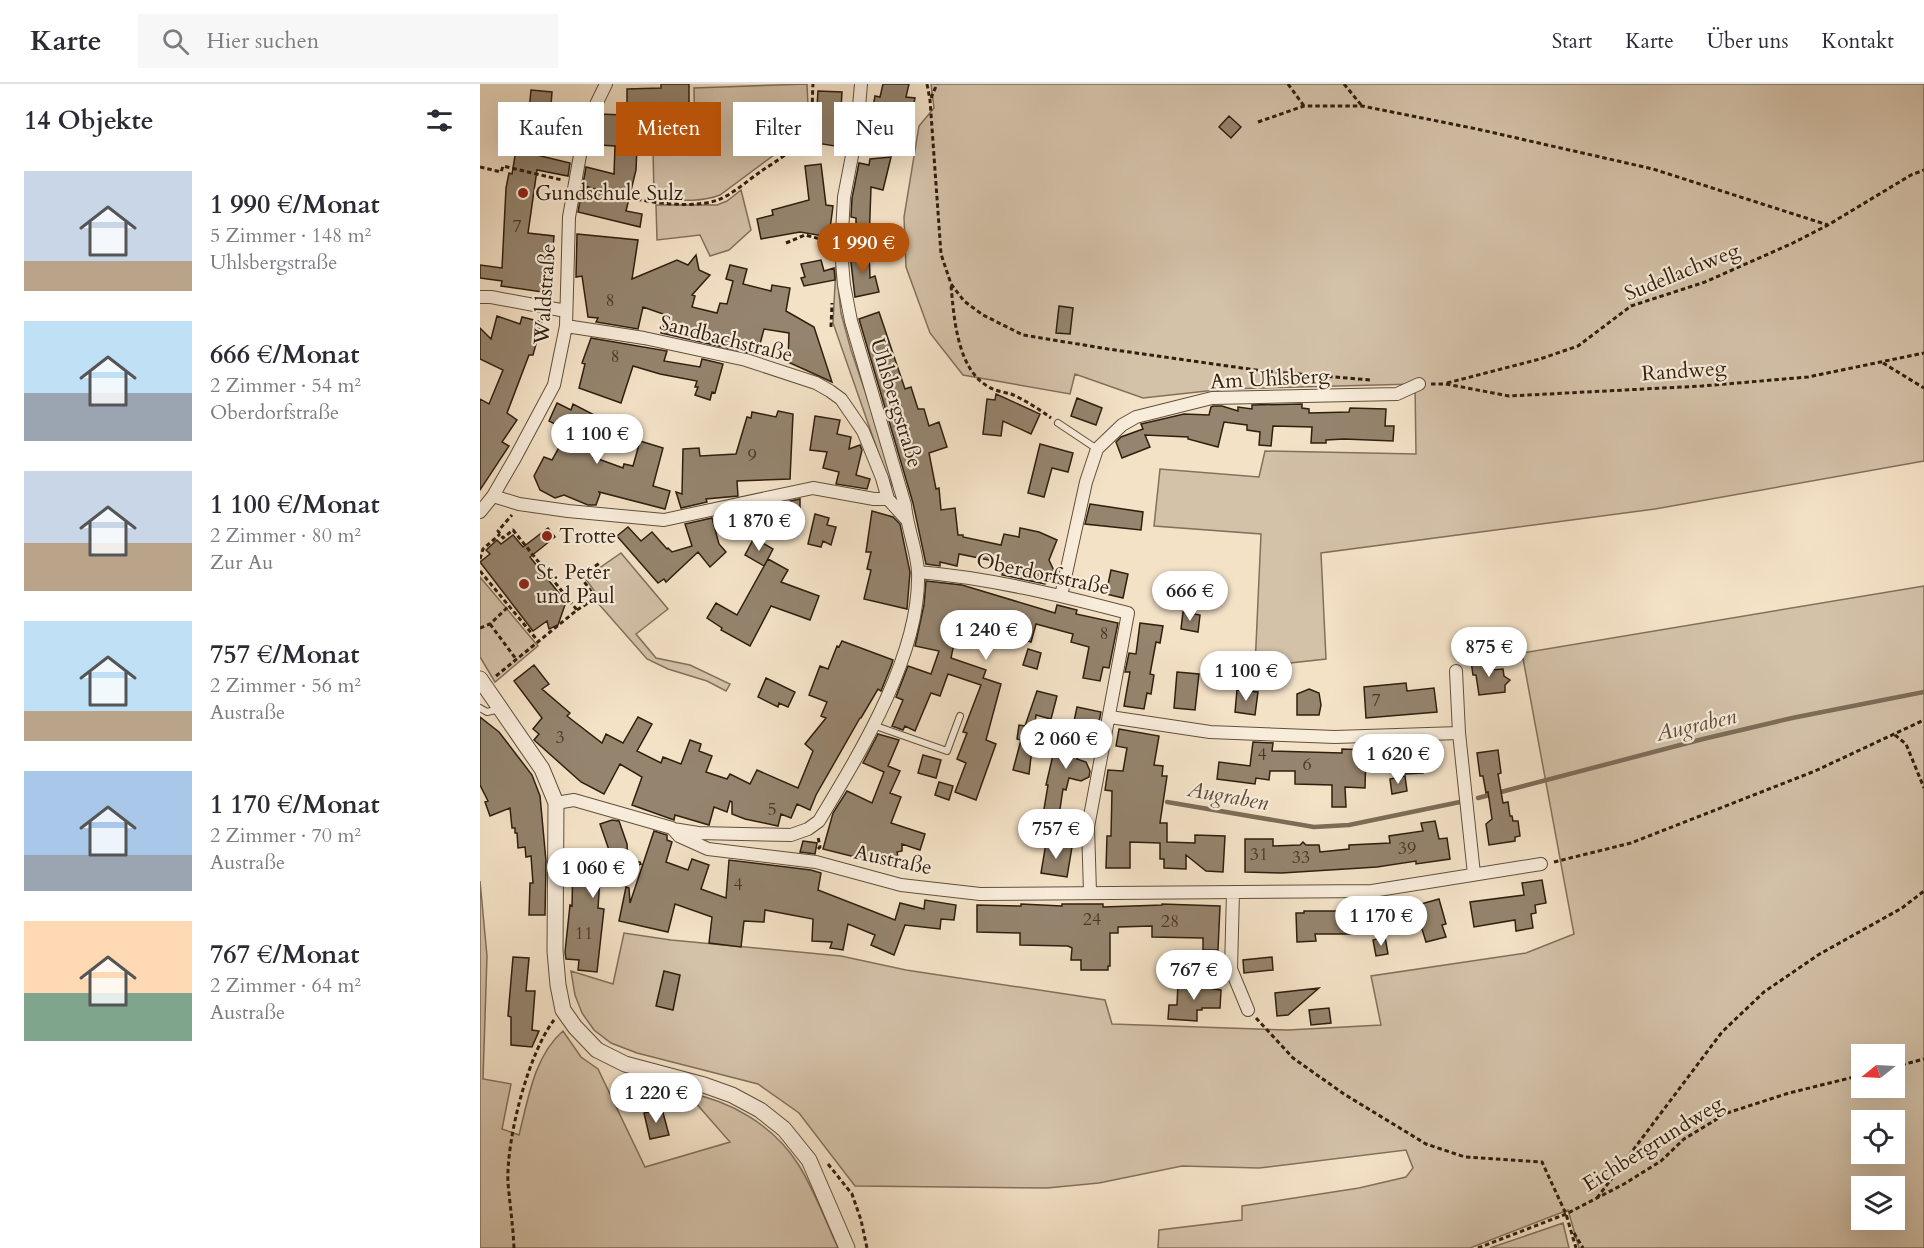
<!DOCTYPE html>
<html lang="de">
<head>
<meta charset="utf-8">
<style>
	:root { --surface:#fff; --page:#f7f7f7; --text:#2b2b33; --muted:#7c7c81; --line:#e1e1e2; --accent:#b45309 }
	body { margin:0; font-family:Cardo,serif; background:var(--page); color:var(--text); height:100vh; display:flex; flex-direction:column; font-size:22px; white-space:nowrap }
	* { box-sizing:border-box; margin:0 }
	p { font-size:20px; color:var(--muted) }
	.icon { flex:none; width:33px; height:33px; fill:none; stroke:currentColor; stroke-width:2; stroke-linecap:round; stroke-linejoin:round }
	.map { position:relative; flex:1; overflow:hidden }
	.drawer { display:flex; flex-direction:column; background:var(--surface); width:480px }
	.drawer>* { flex:none }
	.banner { position:absolute; left:18px; top:18px; width:570px; height:54px; display:flex; gap:12px }
	.needle { width:39px; rotate:252deg }
	.buttons { position:absolute; left:1371px; top:960px; display:grid; gap:12px }
	.buttons a { display:grid; place-items:center; width:54px; height:54px; border-radius:0px; background:var(--surface); box-shadow:0 6px 24px #0002; font-size:30px }
	.price { position:absolute; translate:-50% -51px; padding:0 14px; border-radius:21px; background:#fff; color:#222; font-size:20px; line-height:39px; filter:drop-shadow(0 2px 3px #0008) }
	.price::after { content:''; position:absolute; left:50%; top:36px; width:18px; height:14px; margin-left:-9px; background:inherit; clip-path:polygon(0 0,100% 0,50% 100%) }
	.price.selected { background:var(--accent); color:#fff }
	ul { padding:0; list-style:none }
	li { display:flex; align-items:center; gap:18px; height:150px; padding:0 24px }
	li span { display:grid; place-items:center; flex:none; width:168px; height:120px; border-radius:0px; color:#555 }
	li>.icon { margin-inline-start:auto }
	span .icon { width:72px; height:72px; fill:#fffc; stroke-width:1 }
	li b { font-size:26px }
	h2 { display:flex; justify-content:space-between; align-items:center; height:72px; padding:0 24px; font-size:26px }
	.chip { padding:0 21px; border-radius:0px; background:var(--surface); box-shadow:0 6px 24px #0002; font-size:21px; line-height:54px }
	.chip.selected { background:var(--accent); color:#fff }
	header { display:flex; align-items:center; gap:36px; box-sizing:border-box; height:84px; padding:0 30px; background:var(--surface); border-bottom:2px solid var(--line) }
	header strong { font-size:28px }
	nav { display:flex; gap:33px; margin-inline-start:auto; font-size:21px }
	.search { width:420px; height:54px; background:var(--page); display:flex; align-items:center; gap:15px; box-sizing:border-box; padding:0 21px; border-radius:0px; color:var(--muted); font-size:22px }
	main { display:flex; flex:1; min-height:0 }
	.map>svg:first-child { display:block }
</style>
</head>
<body>
<header>
<strong>Karte</strong>
<div class="search"><svg class="icon" aria-label="search" viewBox="0 0 24 24"><circle cx="10" cy="10" r="6"/><path d="M15 15l6 6"/></svg>Hier suchen</div>
<nav><a>Start</a><a>Karte</a><a>Über uns</a><a>Kontakt</a></nav>
</header>
<main>
<section class="drawer">
<h2>14 Objekte<svg class="icon" aria-label="filters" viewBox="0 0 24 24"><path d="M4 7h16M4 17h16"/><circle cx="9" cy="7" r="2"/><circle cx="15" cy="17" r="2"/></svg></h2>
<ul>
<li><span style="background:linear-gradient(#c9d6e8 75%,#b9a48a 0)"><svg class="icon" aria-label="home" viewBox="0 0 24 24"><path d="M3 11l9-7 9 7M6 9v11h12V9"/></svg></span><div><b>1 990 €/Monat</b><p>5 Zimmer · 148 m²</p><p>Uhlsbergstraße</p></div></li>
<li><span style="background:linear-gradient(#bfe0f5 60%,#9aa5b1 0)"><svg class="icon" aria-label="home" viewBox="0 0 24 24"><path d="M3 11l9-7 9 7M6 9v11h12V9"/></svg></span><div><b>666 €/Monat</b><p>2 Zimmer · 54 m²</p><p>Oberdorfstraße</p></div></li>
<li><span style="background:linear-gradient(#c9d6e8 60%,#b9a48a 0)"><svg class="icon" aria-label="home" viewBox="0 0 24 24"><path d="M3 11l9-7 9 7M6 9v11h12V9"/></svg></span><div><b>1 100 €/Monat</b><p>2 Zimmer · 80 m²</p><p>Zur Au</p></div></li>
<li><span style="background:linear-gradient(#bfe0f5 75%,#b9a48a 0)"><svg class="icon" aria-label="home" viewBox="0 0 24 24"><path d="M3 11l9-7 9 7M6 9v11h12V9"/></svg></span><div><b>757 €/Monat</b><p>2 Zimmer · 56 m²</p><p>Austraße</p></div></li>
<li><span style="background:linear-gradient(#a9c7e8 70%,#9aa5b1 0)"><svg class="icon" aria-label="home" viewBox="0 0 24 24"><path d="M3 11l9-7 9 7M6 9v11h12V9"/></svg></span><div><b>1 170 €/Monat</b><p>2 Zimmer · 70 m²</p><p>Austraße</p></div></li>
<li><span style="background:linear-gradient(#ffd9b3 60%,#7fa58c 0)"><svg class="icon" aria-label="home" viewBox="0 0 24 24"><path d="M3 11l9-7 9 7M6 9v11h12V9"/></svg></span><div><b>767 €/Monat</b><p>2 Zimmer · 64 m²</p><p>Austraße</p></div></li>
</ul>
</section>
<div class="map">
<svg width="1444" height="1164" viewBox="0 0 1444 1164">
	<rect width="100%" height="100%" fill="#f4e2c7"/>
	<filter id="stains"><feTurbulence type="fractalNoise" baseFrequency=".00333" numOctaves="4"/><feColorMatrix values="0 0 0 0 .2 0 0 0 0 .09 0 0 0 0 .02 0 0 0 .5 -.17"/></filter>
	<radialGradient id="worn" r=".72"><stop offset=".6" stop-color="#630" stop-opacity="0"/><stop offset="1" stop-color="#630" stop-opacity=".3"/></radialGradient>
	<path fill="#d3c1a8" stroke="#81705b" stroke-width="1.5" fill-rule="evenodd" d="M327,0L328,22L325,37L317,54L240,111C220,119 196,116 174,115L173,63H215L214,4Z
		M451,0H1444V377L1175,425L841,469L846,575L775,583L781,450L674,442L680,385L779,393L785,367L936,370L935,300L745,305L663,314L595,290L590,310L483,291L450,249L426,183L424,133L439,42L454,24Z
		M261,106L271,146L249,166L230,172L220,151L177,156L176,121H237L247,117Z
		M356,182L361,229L371,266L405,366L412,401L411,405L353,239Z
		M141,469L188,525L156,550L176,574L210,581L250,600L246,607L227,597L188,585L167,575L117,518L120,515L105,494Z
		M0,493L58,562L15,598L0,573Z
		M1444,502V1164H1099L1088,1126L990,1164H678L679,1146L762,1136V1122L879,1104L926,1093L933,1084L926,1066L779,1084L702,1082L619,1099L567,1104L375,1102L319,1029L278,1000L157,969L131,959L114,946L102,929L95,911L91,887L133,900L144,849L191,856L361,872L426,886L625,916L632,940L808,946L901,941L891,892L1046,869L1094,850L1042,569ZM1382,970H1414V1004H1382ZM1382,1036H1414V1070H1382ZM1382,1102H1414V1136H1382Z
		M0,797L7,872L3,995L31,1000L22,1045L39,1051C48,1016 54,972 83,947L101,973L118,985L165,1083L250,1058L207,1009C250,1016 294,1042 318,1080C334,1105 345,1136 358,1164H0Z
		M1083,1139L1089,1164H1010Z"/>
	<g fill="none" stroke-linecap="round" stroke-linejoin="round">
		<path stroke="#7d6c57" stroke-width="4.5" d="M998,714L1223,655L1312,634L1444,608
			M687,718L834,743L869,741L980,718"/>
	</g>
	<path fill="#95846e" stroke="#2f1f0e" stroke-width="1.5" d="M181,0H209V33L169,32L168,63H157L156,86L146,127L162,130L160,143L98,128L106,83L134,90L135,62L120,61L121,48H117V36L120,30L167,32L147,22V5L181,4Z
		M403,0H429L426,13L435,14L431,35L424,34L420,44H418L413,70L391,67L397,40L390,38L395,12L400,13Z
		M51,6L72,8L68,60L46,59Z
		M338,7L362,8L360,40L364,41L361,63L336,59L341,23H337Z
		M749,32L761,43L751,54L739,43Z
		M36,66L90,79L88,92L57,86L48,149L74,152L69,209L21,202L22,197L0,194V181L22,184L26,104L29,89L32,90Z
		M411,73L403,106L391,103L389,159L376,157V134L371,133L372,114L379,79L389,81L390,75Z
		M341,80L346,121L353,122L349,153L320,148L281,155L277,135L293,131L292,126L329,116L325,82Z
		M97,150L158,156L152,195L197,176L208,181L216,171L219,186L230,191L212,211L215,212L212,223L237,229L240,219L247,220L253,197L246,195L250,181L267,185L263,200L291,207L292,201L310,204L306,227L334,243L352,298L308,278L309,249L284,245L280,260L277,259L274,270L181,249L186,231L163,223L158,245L116,238L118,234L108,233L102,192L96,193Z
		M389,165L390,194L395,192L399,208L375,213L370,170Z
		M341,176L344,187L354,184L355,196L324,202L321,194L325,193L321,180Z
		M579,222L593,224L590,250L576,249Z
		M399,228L425,305L431,303L438,325H444L449,342L459,338L467,363L449,369L456,405L459,404L461,426L475,424L478,451H483V453L521,461L524,450L539,453L540,444L559,448L577,456L569,476L575,489V494L565,500L522,491L524,479L479,470L477,482L460,478V482L446,480L433,419L379,235Z
		M17,232L40,240L42,233L62,238L53,271H49L27,329L37,336L22,358L29,362L0,406V315L9,320L23,286L0,275V244L11,255Z
		M111,254L187,267L184,277L220,283L222,275L243,280L235,309L232,308L230,316L215,311L218,303H215L217,297L180,290L153,282L141,319L99,304L105,280L102,279Z
		M516,310L560,330L551,350L523,337L521,352L503,350L507,315L515,316Z
		M597,314L622,324L616,341L591,332Z
		M77,319L91,326L93,320L128,338L113,373L143,384L144,380L153,382L160,357L183,364L173,402L190,407L185,425L119,408L120,410L116,421H108L84,411L75,414L60,406L54,392L64,373L72,376L88,347L69,337Z
		M822,320V324L829,325V329L869,328L870,324L906,325L905,342H914L913,357L864,355L846,356V359H831L832,343L793,342L791,362L779,361L780,348L767,346V341L744,338L738,363L708,355V353L665,351L670,363L642,374L636,358L641,353L663,345L661,340L704,330L729,331L731,323L733,322H742L758,327V323L772,325V321Z
		M298,327L313,330L310,395L257,397L258,412L226,415L227,418L201,424L196,408L202,410L203,365L219,364L220,372L256,370L267,333L271,334L272,328L296,333Z
		M335,332L360,336L357,350L371,353L369,365L380,361L382,366L376,391L390,395L387,405L356,400L359,388L343,384L347,368L330,366Z
		M560,360L593,369L588,388L572,384L564,413L548,409Z
		M320,415V440L289,443L287,422Z
		M610,420L663,428L661,446L605,440Z
		M392,427L413,433L420,440L430,488L427,525L384,515L391,486L387,485L391,468H386Z
		M335,430L349,434L347,441L356,443L351,461L343,457L341,463L328,460Z
		M232,434L239,460L246,468L230,483L218,468L186,498L184,495L178,499L137,452L148,443L161,457L172,448L187,465L188,464L192,468L212,462L205,440Z
		M68,444L75,453L50,473L86,518L78,541L69,545L67,537L53,547L0,478L10,470L6,466L17,456L21,460L33,451L43,463Z
		M274,454L293,465L284,482L265,471Z
		M288,475L308,486L301,498L339,512L330,536L291,522L270,562L241,546L242,544L227,534L236,519L257,531Z
		M631,486L648,490L643,514L626,510Z
		M446,497L482,501L575,529L577,521L597,526L596,530L638,539L629,584L623,583L620,597L603,594L609,563L591,558L593,550L556,540L551,558L530,552L532,544L479,535L471,574L506,586L503,594L521,600L506,656L516,660L496,716L475,708L486,679L477,675L487,649L483,648L501,601L468,590L460,612L451,609L435,647L425,642L423,646L412,642L423,616L416,613L428,582L451,590L459,567L435,562L444,521Z
		M703,528L720,531L718,548L701,545Z
		M660,539L683,542L680,559L676,558L670,590L674,591L671,610L667,609L664,625L644,622L650,588H645L649,569L656,570Z
		M362,557L413,576L411,582L401,607L398,605L381,634H380L336,711L330,726L317,720L311,734L301,730L298,742L265,735L252,730V718L250,717L247,728L234,723L229,741L195,731L194,736L152,721L162,693L140,680L124,710L101,698L54,656L59,650L53,645L62,634L34,597L54,581L69,600L62,605L90,629L87,632L122,659L126,650L143,659L158,633L172,640L157,667L181,679L183,673L201,680L210,656L221,660L219,667L232,672L226,688L247,695L250,690L270,700L277,686L318,704L333,667L325,660L346,634L341,632L347,618L329,611L340,582L348,585L357,562L359,563Z
		M548,565L561,569L557,585L543,581Z
		M1010,574L1011,586L1023,585L1024,592L1030,596L1025,601V608L999,611L996,591H993L991,577Z
		M697,588L719,590L715,626L694,624Z
		M286,594L315,608L308,623L299,619L298,623L278,613Z
		M926,599L927,607L954,604L957,628L886,634L884,603Z
		M829,605L839,609L841,621L839,631H817V610Z
		M757,606L778,608L775,631L755,628Z
		M557,607L577,612L571,635L556,631L549,690L533,686L541,656L537,655L539,641L545,642Z
		M597,623L621,628L617,648L604,646L597,675L606,678L610,687L609,693L601,697L589,694L586,706L583,705L575,758L559,755L568,701H566L577,654L590,657Z
		M0,633L19,648L52,691L60,712L66,777L65,831H49L50,799H53L51,772L46,773L45,763L38,764L37,749H35V744H32L30,724L10,732L5,718L8,717L0,701Z
		M639,645L679,652L674,681L683,682L682,692H687L680,739H687V758L715,759V751L745,752L743,788L726,787L706,771V785L684,784V775H680V759L650,758V784H626L627,752H631L632,707L625,706L628,686L643,687L647,664L636,662Z
		M398,650L419,656L408,682L420,687L410,709L421,713L411,739L445,750L440,766L422,760V767L417,768L418,773H414L415,780H406L401,779L400,775L387,776L343,765L353,729L367,707L392,719L404,688L383,679Z
		M773,658L793,659L792,667L862,669V665L886,666L885,704L865,703L866,723H852V701L815,700V687H790L789,696L776,694L775,700L737,695L739,678L770,682Z
		M945,660L946,680H943V689L925,690L923,662Z
		M1018,666L1021,689L1018,690L1023,719L1028,718L1030,732H1032L1033,737H1038L1040,752L1035,753V757L1009,761L1006,740L1012,735L1008,708L1006,709L1003,692H1000L997,669Z
		M443,671L461,676L456,694L438,689Z
		M925,692L927,707L912,710L910,695Z
		M459,698L473,702L469,716L455,711Z
		M132,736L139,737L147,760L148,778H160L161,780L120,794L118,824L124,825L117,888L98,886L99,876L86,875L85,868L90,821L92,822L93,777L129,778L126,767L129,766L120,740Z
		M955,737L959,755L967,754L970,775L936,780V777L897,783L802,789L765,788V755H793V762L820,761L823,758L826,761H839L840,768L869,765V761L910,759L909,752L943,747L941,739Z
		M174,747L187,751V756L192,758L186,778L208,786L212,775L229,781L221,805L246,814L249,776L331,786L341,789L338,806L415,836L420,819L444,825L445,816L476,821L474,836L461,835L460,845L425,841L414,871L391,861L395,851L368,840L363,866L350,864L352,858L332,857L333,835L285,826L284,838L264,837L261,863L229,859L232,833L195,820L188,848L139,837L146,803L149,804L150,819Z
		M323,757L337,759L335,770L320,768Z
		M566,759L592,763L587,793L561,789Z
		M1062,796L1066,819L1055,821L1056,829L1051,830L1053,844L1036,847L1035,836L994,843L990,818L1044,811L1042,799Z
		M959,815L966,840L962,841L966,853L946,858L942,845L902,851L900,834L902,833L901,827L920,824V826Z
		M541,820L582,822V820H623V823L682,821V820L740,822L738,866H723V854L672,853V842L638,843V849H630V882H628V886H601V876H591L592,864L588,862L540,861V849L497,848V821L541,822Z
		M824,827H874L875,850H835L836,857L817,858L816,829H824Z
		M905,853L908,870L896,872L893,856Z
		M33,873L49,874L46,907H55L52,946L59,947L52,963L31,961V933L28,932Z
		M792,873L793,886L764,889L763,876Z
		M184,887L200,891L193,926L176,922Z
		M698,899L733,901V905L741,906L740,924H722V926H717V937L688,935L689,921H697Z
		M839,904L808,931L797,932L795,909Z
		M849,924L851,939L831,941L829,926Z
		M182,1025L189,1051L170,1055L164,1029Z"/>
	<g fill="none" stroke-linecap="round" stroke-linejoin="round">
		<defs>
			<path id="service" d="M578,339L617,365
				M0,624L7,628L20,625
				M393,641L467,667L480,632"/>
			<path id="minor" d="M0,213H11L86,227
				M86,242L164,254L266,276L336,299L350,307L361,315L383,347L402,394L408,415L426,435
				M13,412L39,420L88,427L184,436L333,404L394,415H408
				M0,428L13,412L35,374L74,301L86,242L89,133L105,43L126,0
				M438,488C510,494 579,511 648,529L608,743L610,808
				M581,512L606,398L617,365L642,341L656,333L732,314L917,310L939,300
				M976,587L979,649L994,790
				M630,633L730,648L855,653L979,649
				M76,719L94,716L192,744L199,752L228,765L336,778L421,801L500,810L892,807L1061,780
				M193,745L218,749L311,751L328,745L339,737C380,669 441,570 438,488C437,466 427,444 425,421L371,237L364,201L361,166L364,113L377,46L381,0
				M753,808L751,885L768,926"/>
			<path id="tertiary" d="M0,595L62,685L76,719L75,867L78,901L83,926L95,943L117,966L145,980L224,1001L252,1011L280,1026L304,1045L329,1076L367,1164"/>
		</defs>
		<use href="#service" stroke="#60503c" stroke-width="8"/>
		<use href="#minor" stroke="#60503c" stroke-width="14"/>
		<use href="#tertiary" stroke="#60503c" stroke-width="17"/>
		<path stroke="#2f1f0e" stroke-width="3" stroke-dasharray="4.5 3" stroke-linecap="butt" d="M447,0L450,16L461,170L471,200L484,217L503,231L543,251L628,265L783,287L891,296
			M808,0L824,22
			M864,0L882,22
			M451,14L457,0
			M778,38L824,22H882L997,45L1173,85L1348,141
			M0,83L21,88L23,82L82,96
			M106,103C141,113 202,128 238,116C253,110 267,97 280,88C297,76 324,62 330,41C333,29 332,13 333,0
			M306,159L325,151L348,157
			M471,202C474,233 477,286 509,303C515,307 524,308 531,310C545,316 559,325 571,334
			M351,243L352,219
			M1403,279L1444,304
			M967,299L1060,275L1098,262L1151,222L1225,198L1313,159L1348,141L1431,91L1444,86
			M951,300H966L1029,312L1222,302L1328,293L1444,269
			M0,475L3,465L20,450
			M0,487L58,557
			M97,526L116,514L100,492L120,479
			M10,540L36,575
			M0,544L10,540L29,522
			M16,592L97,526L33,446L23,454L18,447L32,431
			M1415,651L1426,660L1444,704
			M338,765L340,763L338,753
			M1074,778L1151,759L1335,687L1444,636
			M776,934L813,974L864,1010L946,1060L985,1073L1062,1078L1086,1130L1096,1164
			M1414,983L1444,975
			M348,1080L372,1110L381,1136L387,1164
			M1117,1114L1242,948L1284,908L1338,871L1422,824L1444,807
			M1094,1149L1103,1164
			M34,1164C33,1142 30,1121 28,1099C26,1056 48,970 74,936
			M998,1164L1086,1130L1144,1100L1181,1077L1204,1055L1247,1029L1309,1009L1382,991"/>
		<use href="#service" stroke="#f8ecdb" stroke-width="6"/>
		<use href="#minor" stroke="#f8ecdb" stroke-width="12"/>
		<use href="#tertiary" stroke="#f8ecdb" stroke-width="15"/>
	</g>
	<g fill="#8f2418" stroke="#f8ecdb" stroke-width="2">
		<circle cx="43" cy="109" r="6"/>
		<circle cx="67" cy="452" r="6"/>
		<circle cx="44" cy="500" r="6"/>
	</g>
	<g text-anchor="middle" dominant-baseline="central" stroke-width="4.5" stroke-linejoin="round" paint-order="stroke">
		<g font-size="18" fill="#483826">
			<text x="37" y="142">7</text>
			<text x="130" y="216">8</text>
			<text x="135" y="272">8</text>
			<text x="272" y="371">9</text>
			<text x="624" y="549">8</text>
			<text x="896" y="616">7</text>
			<text x="80" y="653">3</text>
			<text x="782" y="670">4</text>
			<text x="827" y="680">6</text>
			<text x="292" y="725">5</text>
			<text x="927" y="764">39</text>
			<text x="779" y="770">31</text>
			<text x="821" y="773">33</text>
			<text x="258" y="800">4</text>
			<text x="612" y="835">24</text>
			<text x="690" y="837">28</text>
			<text x="104" y="849">11</text>
		</g>
		<g font-size="21" fill="#2f1f0e" stroke="#f8ecdb" text-anchor="start">
			<text x="55" y="109">Gundschule Sulz</text>
			<text x="79" y="452">Trotte</text>
			<text x="56" y="488">St. Peter<tspan x="56" dy="24">und Paul</tspan></text>
		</g>
		<g font-size="21" fill="#2f1f0e" stroke="#f8ecdb">
			<text transform="translate(1202 188) rotate(-22)">Sudellachweg</text>
			<text transform="translate(65 210) rotate(-86)">Waldstraße</text>
			<text transform="translate(246 255) rotate(14)">Sandbachstraße</text>
			<text transform="translate(1204 287) rotate(-4)">Randweg</text>
			<text transform="translate(790 295) rotate(-3)">Am Uhlsberg</text>
			<text transform="translate(416 319) rotate(73)">Uhlsbergstraße</text>
			<text transform="translate(563 490) rotate(12)">Oberdorfstraße</text>
			<text transform="translate(413 776) rotate(12)">Austraße</text>
			<text transform="translate(1173 1060) rotate(-32)">Eichbergrundweg</text>
		</g>
		<g font-size="22" font-style="italic" fill="#5c4c39" stroke="#f8ecdb">
			<text transform="translate(1216 641) rotate(-13)">Augraben</text>
			<text transform="translate(748 712) rotate(10)">Augraben</text>
		</g>
	</g>
	<rect width="100%" height="100%" filter="url(#stains)"/>
	<rect width="100%" height="100%" fill="url(#worn)"/>
</svg>
<div class="buttons">
<a><svg class="needle" viewBox="-14 -14 28 28"><path d="M0-13l5 13h-10z" fill="#e53935"/><path d="M0 13l5-13h-10z" fill="#7c7c81"/></svg></a>
<a><svg class="icon" aria-label="locate" viewBox="0 0 24 24"><circle cx="12" cy="12" r="6"/><path d="M12 2v4M12 18v4M2 12h4M18 12h4"/></svg></a>
<a><svg class="icon" aria-label="layers" viewBox="0 0 24 24"><path d="M12 4l9 5-9 5-9-5zM3 14l9 5 9-5"/></svg></a>
</div>
<b class="price selected" style="left:383px;top:190px">1 990 €</b>
<b class="price" style="left:117px;top:381px">1 100 €</b>
<b class="price" style="left:279px;top:468px">1 870 €</b>
<b class="price" style="left:710px;top:538px">666 €</b>
<b class="price" style="left:506px;top:577px">1 240 €</b>
<b class="price" style="left:1009px;top:594px">875 €</b>
<b class="price" style="left:766px;top:618px">1 100 €</b>
<b class="price" style="left:586px;top:686px">2 060 €</b>
<b class="price" style="left:918px;top:701px">1 620 €</b>
<b class="price" style="left:576px;top:776px">757 €</b>
<b class="price" style="left:113px;top:815px">1 060 €</b>
<b class="price" style="left:901px;top:863px">1 170 €</b>
<b class="price" style="left:714px;top:917px">767 €</b>
<b class="price" style="left:176px;top:1040px">1 220 €</b>
<div class="banner">
<a class="chip">Kaufen</a>
<a class="chip selected">Mieten</a>
<a class="chip">Filter</a>
<a class="chip">Neu</a>
</div>
</div>
</main>
</body>
</html>
